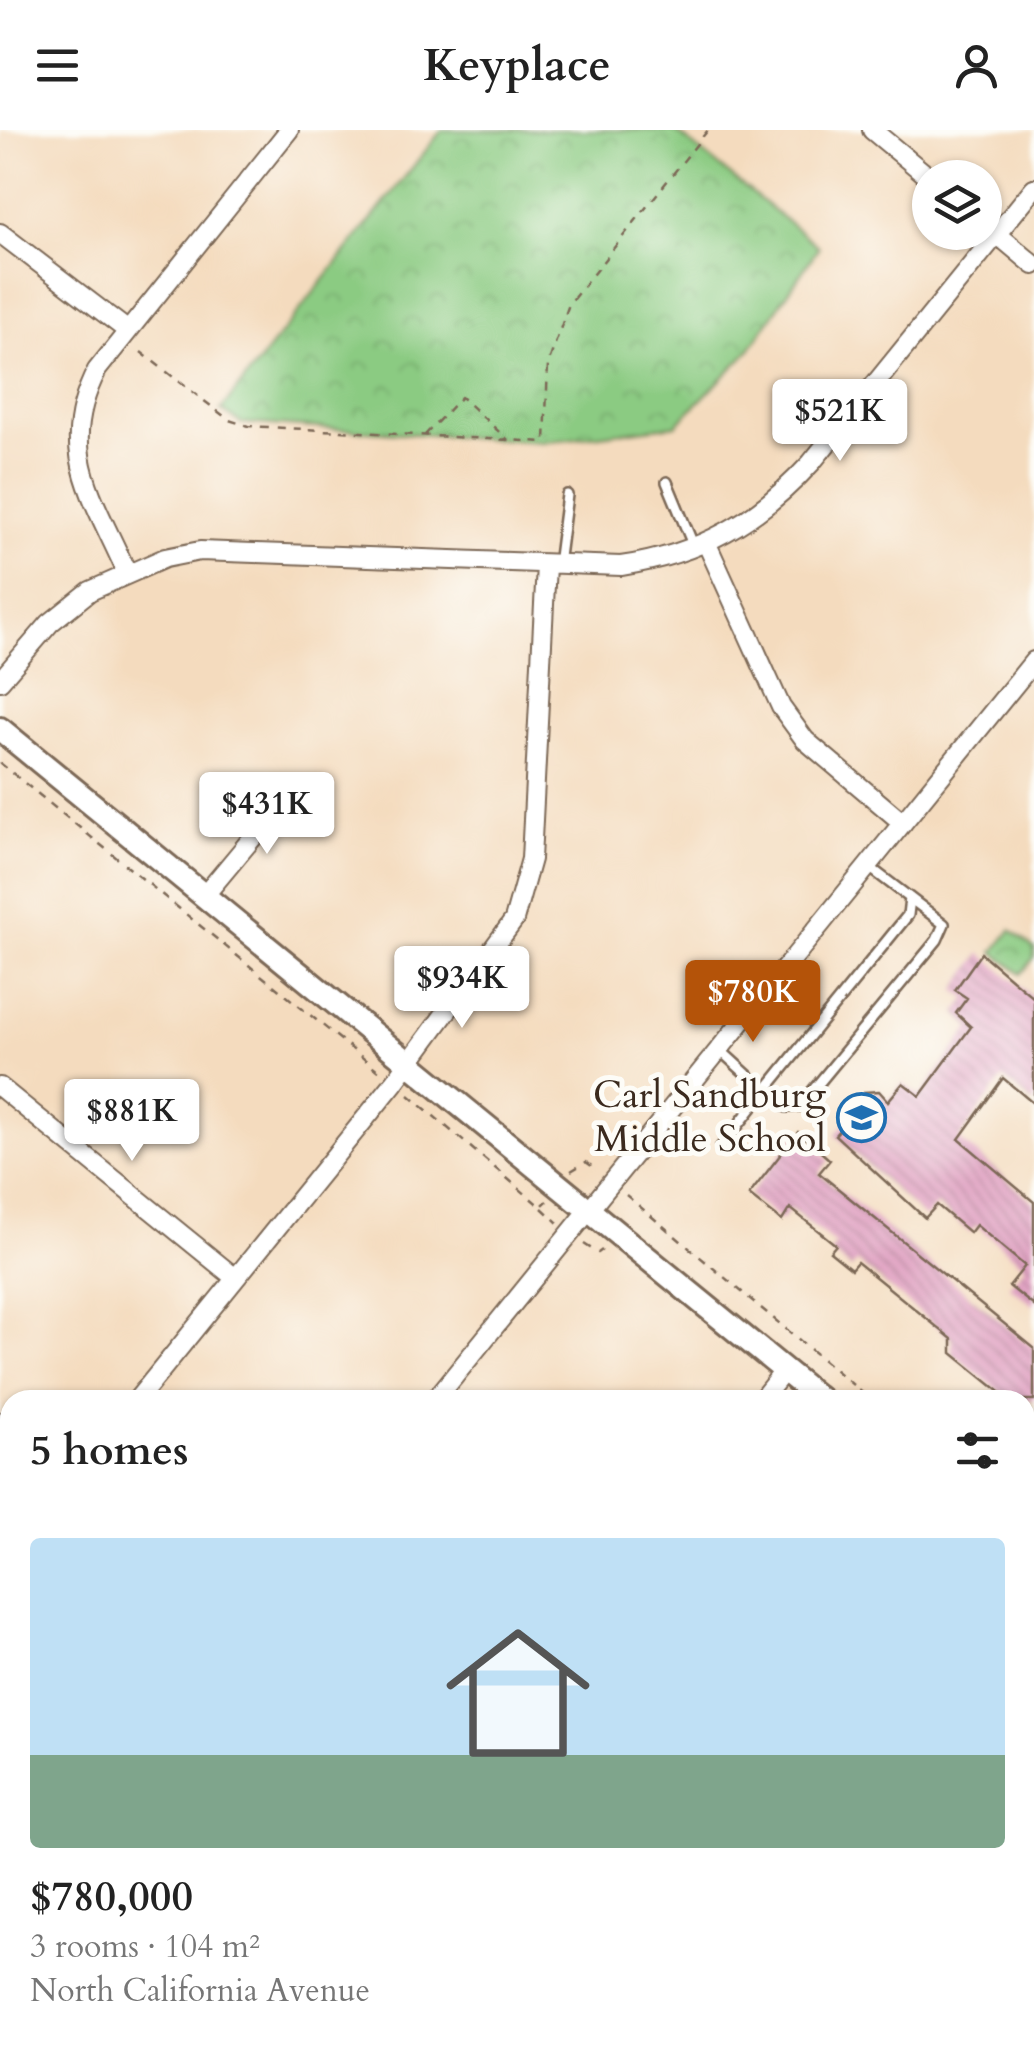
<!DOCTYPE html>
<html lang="en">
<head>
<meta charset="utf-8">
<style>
	:root { --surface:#fff; --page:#f6f6f6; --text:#222; --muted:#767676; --accent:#b45309 }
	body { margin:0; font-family:Cardo,serif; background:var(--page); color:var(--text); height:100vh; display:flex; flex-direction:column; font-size:38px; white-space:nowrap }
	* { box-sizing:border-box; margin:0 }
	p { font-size:32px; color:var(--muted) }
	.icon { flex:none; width:55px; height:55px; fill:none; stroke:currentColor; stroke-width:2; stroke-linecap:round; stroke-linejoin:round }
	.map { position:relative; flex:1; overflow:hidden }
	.side { position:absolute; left:0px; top:1260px; width:1035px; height:670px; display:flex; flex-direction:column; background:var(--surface); border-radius:30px 30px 0 0; box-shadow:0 2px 8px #0004 }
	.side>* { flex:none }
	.fabs { position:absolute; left:912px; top:30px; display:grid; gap:20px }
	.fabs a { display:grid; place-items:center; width:90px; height:90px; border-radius:50%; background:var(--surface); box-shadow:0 2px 8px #0004; font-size:50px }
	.price { position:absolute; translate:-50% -85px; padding:0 22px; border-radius:10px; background:#fff; color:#222; font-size:32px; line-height:65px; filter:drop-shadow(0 2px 5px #0008) }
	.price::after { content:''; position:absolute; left:50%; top:60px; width:30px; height:22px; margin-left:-15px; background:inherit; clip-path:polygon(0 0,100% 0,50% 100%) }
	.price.on { background:var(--accent); color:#fff }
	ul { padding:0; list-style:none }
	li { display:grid; align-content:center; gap:20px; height:530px; padding:0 30px }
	li span { display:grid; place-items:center; height:310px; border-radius:10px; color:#555 }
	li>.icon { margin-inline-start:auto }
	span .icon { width:180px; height:180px; fill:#fffc; stroke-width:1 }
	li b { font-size:42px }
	h2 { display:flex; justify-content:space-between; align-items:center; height:120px; padding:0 30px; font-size:42px }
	header { display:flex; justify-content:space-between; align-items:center; height:130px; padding:0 30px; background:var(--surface); font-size:45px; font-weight:600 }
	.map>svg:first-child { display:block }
</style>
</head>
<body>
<header><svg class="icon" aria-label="menu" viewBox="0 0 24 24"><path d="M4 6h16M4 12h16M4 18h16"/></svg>Keyplace<svg class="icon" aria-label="person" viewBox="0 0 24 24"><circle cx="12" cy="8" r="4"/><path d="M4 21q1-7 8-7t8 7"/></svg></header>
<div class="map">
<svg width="1034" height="1930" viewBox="0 0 1034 1930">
	<defs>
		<pattern id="park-crowns" width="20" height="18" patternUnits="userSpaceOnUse" patternTransform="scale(2.5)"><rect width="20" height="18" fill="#8bcb82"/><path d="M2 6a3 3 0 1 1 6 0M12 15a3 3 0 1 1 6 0" fill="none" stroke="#79ae70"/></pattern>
		<pattern id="building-back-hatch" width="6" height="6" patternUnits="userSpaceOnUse" patternTransform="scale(2.5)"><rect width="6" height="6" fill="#dd95bb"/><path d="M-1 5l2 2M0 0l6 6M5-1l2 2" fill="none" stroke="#b47a97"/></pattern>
	</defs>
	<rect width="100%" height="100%" fill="#fdfcf7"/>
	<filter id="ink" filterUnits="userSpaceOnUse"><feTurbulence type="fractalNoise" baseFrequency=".01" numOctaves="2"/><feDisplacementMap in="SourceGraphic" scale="20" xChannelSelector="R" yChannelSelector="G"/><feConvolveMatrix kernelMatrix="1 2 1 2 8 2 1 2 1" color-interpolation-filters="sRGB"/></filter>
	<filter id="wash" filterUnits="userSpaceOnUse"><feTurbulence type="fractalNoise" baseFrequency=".0048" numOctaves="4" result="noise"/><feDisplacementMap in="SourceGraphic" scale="40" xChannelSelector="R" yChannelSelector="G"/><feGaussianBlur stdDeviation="2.25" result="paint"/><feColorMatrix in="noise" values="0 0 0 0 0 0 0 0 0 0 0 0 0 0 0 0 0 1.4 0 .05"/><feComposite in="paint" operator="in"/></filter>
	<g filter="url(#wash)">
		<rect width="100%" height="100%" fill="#f4dbbe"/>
		<path fill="url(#park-crowns)" stroke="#637a50" stroke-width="2.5" d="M442,0H674L819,117L748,222L676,295L545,312L241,293L221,280Z
			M1011,800L1034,818V828L1021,844L994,822Z"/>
		<g id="blocks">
			<path fill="url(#building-back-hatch)" d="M981,823L1034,868V974L1003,948L959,1009L1034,1072V1176L1009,1156L1025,1136L976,1095L970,1103L937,1075L925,1088L835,1005L867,968L865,962L879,961L888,971L903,953L920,966L971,897L956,883L967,868L955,860Z
				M798,1002L830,1030L819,1043L1034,1218V1270H1010L952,1223V1209L857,1132L851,1139L830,1122L836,1115L790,1078L782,1091L749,1065Z"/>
		</g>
	</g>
	<g filter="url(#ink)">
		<use href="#blocks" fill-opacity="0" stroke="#7c6856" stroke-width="2.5"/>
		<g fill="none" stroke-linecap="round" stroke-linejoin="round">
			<defs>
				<path id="service" d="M667,352L694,417
					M558,435L567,365
					M719,919L765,961L908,785L910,768
					M721,1017L765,961L787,977L800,976L937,810L944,794L868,736"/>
				<path id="minor" d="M872,0L930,48
					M985,94L1034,135
					M0,103L128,201
					M707,414L781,577L805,610L903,693
					M127,443C94,367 55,321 97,240L289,0
					M0,551L50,493L90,461L165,428L200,421L621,436C700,424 757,392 811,333L1034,58
					M204,766L294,658
					M0,957L234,1147
					M137,1270L394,953L514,790L531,729L546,435
					M435,1270L1034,531
					M761,1270L785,1240
					M0,1292L10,1301
					M0,1399L10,1391
					M0,1610L10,1618
					M1025,1759L1034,1748
					M0,1813L10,1801
					M386,1920L393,1930
					M762,1920L774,1930
					M258,1930L280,1920
					M887,1930L895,1920"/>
				<path id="tertiary" d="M0,599L821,1270
					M1025,1439L1034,1446"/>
			</defs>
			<use href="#service" stroke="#7c6856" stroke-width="14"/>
			<use href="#minor" stroke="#7c6856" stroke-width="22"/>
			<use href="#tertiary" stroke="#7c6856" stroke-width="28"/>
			<path stroke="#7c6856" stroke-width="2.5" stroke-dasharray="8 8" stroke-linecap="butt" d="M141,222L229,290L248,296L545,312L548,234L569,174L708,0
				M425,305L461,267L508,310
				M0,633L379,941
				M409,965L541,1077L547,1071
				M571,1041L586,1032L597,1040
				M626,1065L871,1270
				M542,1078L558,1093
				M584,1114L598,1123L602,1120
				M1025,1397L1034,1405"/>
			<use href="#service" stroke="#fff" stroke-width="9"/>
			<use href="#minor" stroke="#fff" stroke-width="18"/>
			<use href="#tertiary" stroke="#fff" stroke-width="22"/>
		</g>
	</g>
	<defs>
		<symbol id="school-ring" viewBox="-11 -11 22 22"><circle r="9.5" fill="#fdfcf7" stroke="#1f6fb2" stroke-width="1.5"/><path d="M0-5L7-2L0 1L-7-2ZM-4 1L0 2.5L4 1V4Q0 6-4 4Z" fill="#1f6fb2"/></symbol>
	</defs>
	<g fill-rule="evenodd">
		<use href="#school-ring" x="834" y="960" width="55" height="55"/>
	</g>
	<g text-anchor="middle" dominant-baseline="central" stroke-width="10" stroke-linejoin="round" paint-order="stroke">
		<g font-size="38" fill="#3b2a1e" stroke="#fdfcf7" text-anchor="end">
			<text x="826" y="965">Carl Sandburg<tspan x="826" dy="44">Middle School</tspan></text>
		</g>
	</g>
</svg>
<div class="fabs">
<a><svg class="icon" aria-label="layers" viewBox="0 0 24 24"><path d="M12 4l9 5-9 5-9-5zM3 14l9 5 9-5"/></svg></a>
</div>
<b class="price" style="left:840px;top:334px">$521K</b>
<b class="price" style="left:267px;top:727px">$431K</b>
<b class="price" style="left:462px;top:901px">$934K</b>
<b class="price on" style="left:753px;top:915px">$780K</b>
<b class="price" style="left:132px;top:1034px">$881K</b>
<section class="side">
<h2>5 homes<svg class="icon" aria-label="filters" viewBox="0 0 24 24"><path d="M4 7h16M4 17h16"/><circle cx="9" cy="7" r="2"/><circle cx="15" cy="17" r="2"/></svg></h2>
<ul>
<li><span style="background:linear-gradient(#bfe0f5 70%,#7fa58c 0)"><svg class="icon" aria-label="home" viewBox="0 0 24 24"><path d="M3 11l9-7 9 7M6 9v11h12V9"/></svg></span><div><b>$780,000</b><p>3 rooms · 104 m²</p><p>North California Avenue</p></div></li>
</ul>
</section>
</div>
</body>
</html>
